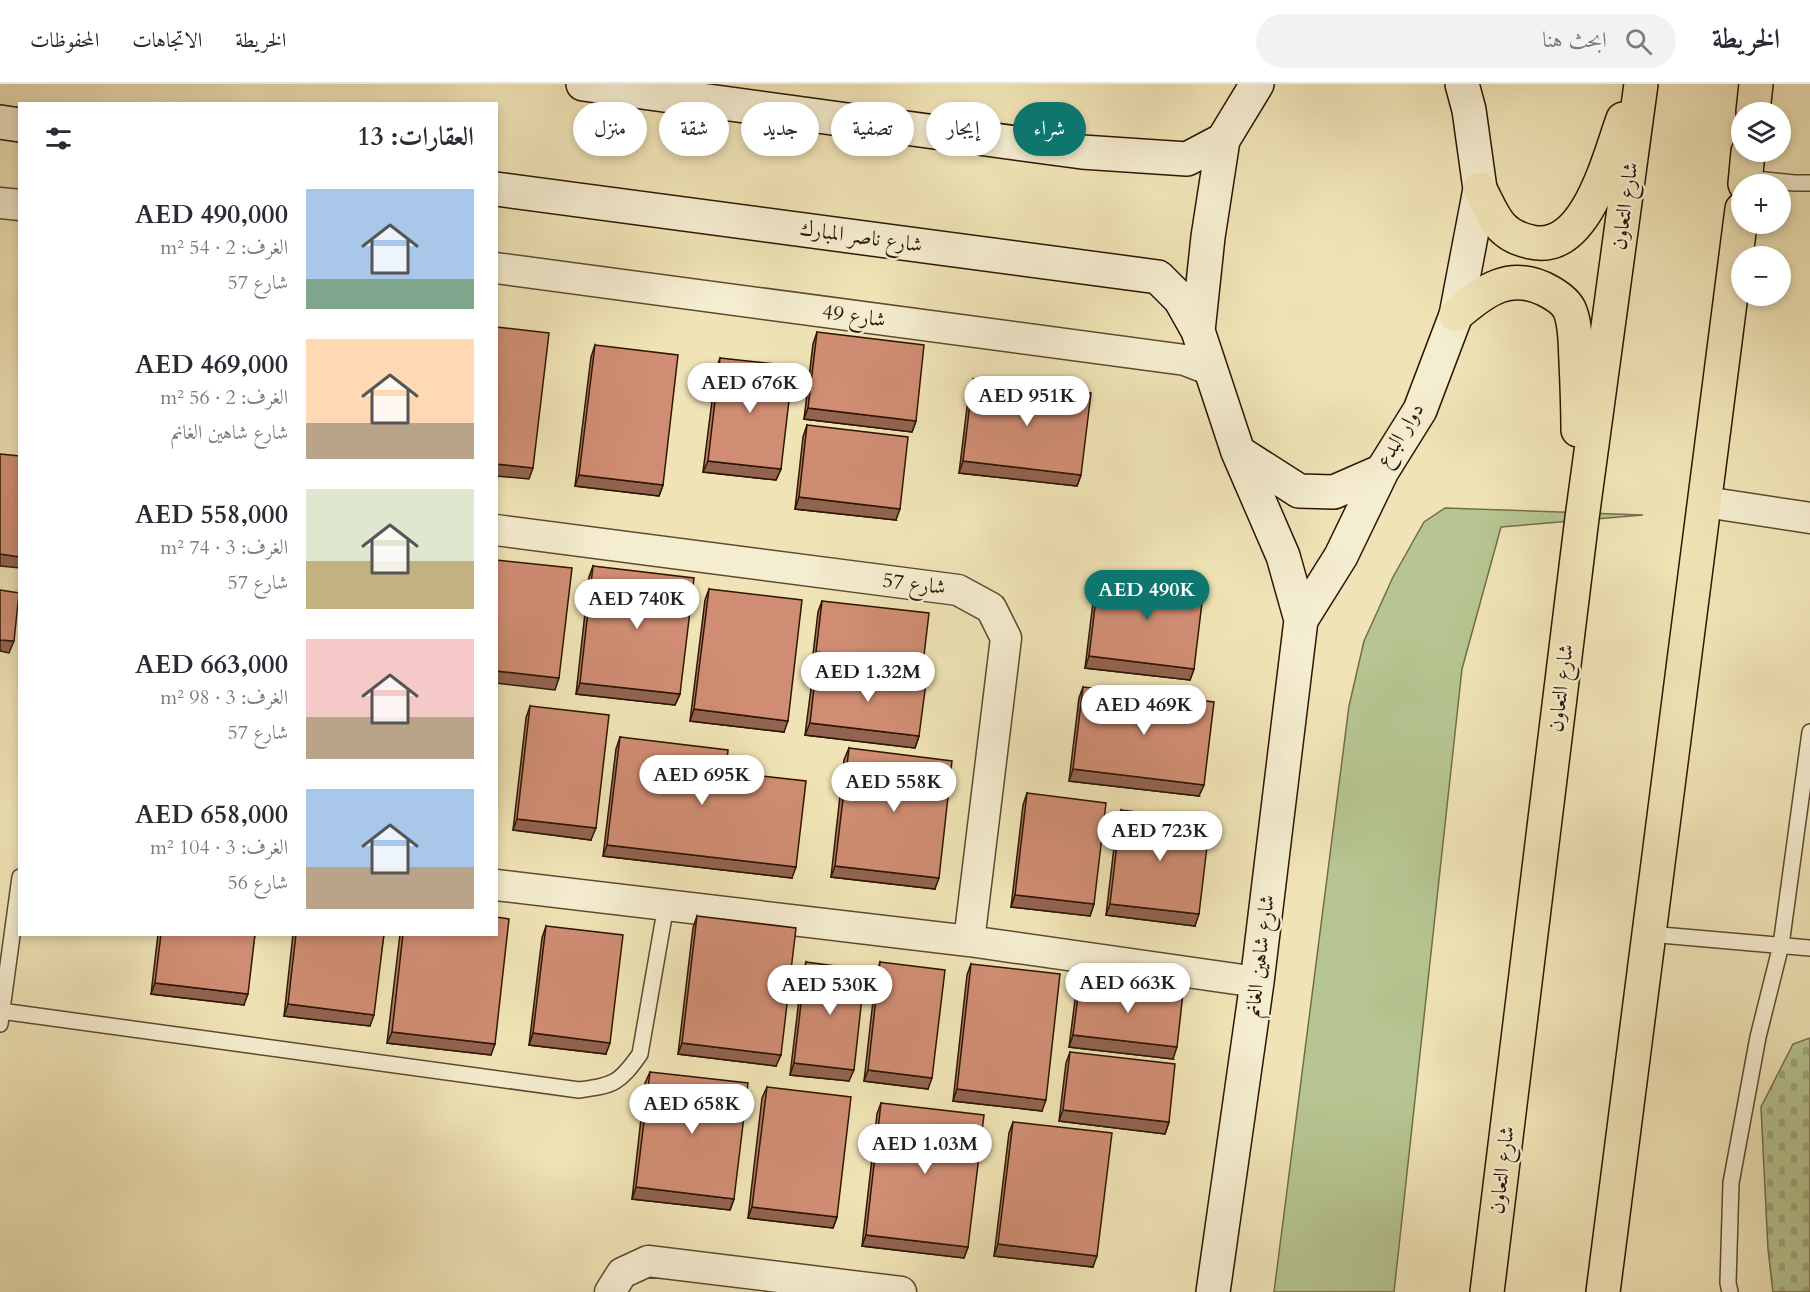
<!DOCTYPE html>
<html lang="ar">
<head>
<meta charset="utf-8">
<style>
	:root { --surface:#fff; --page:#f2f2f3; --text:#2b2b33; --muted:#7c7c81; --line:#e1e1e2; --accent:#0f766e }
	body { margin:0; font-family:Cardo,Amiri,serif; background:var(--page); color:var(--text); direction:rtl; height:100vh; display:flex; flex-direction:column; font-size:22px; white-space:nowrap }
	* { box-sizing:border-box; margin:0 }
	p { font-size:20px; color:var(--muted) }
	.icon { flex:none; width:33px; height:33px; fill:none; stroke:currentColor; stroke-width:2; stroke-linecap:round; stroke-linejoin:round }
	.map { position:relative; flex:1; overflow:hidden; direction:ltr }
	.drawer { position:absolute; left:18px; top:18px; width:480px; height:834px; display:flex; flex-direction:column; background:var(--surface); border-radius:0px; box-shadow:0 3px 9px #0003; direction:rtl }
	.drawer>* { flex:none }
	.top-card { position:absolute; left:516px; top:18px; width:570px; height:54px; direction:rtl; display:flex; gap:12px }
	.controls { position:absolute; left:1731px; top:18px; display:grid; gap:12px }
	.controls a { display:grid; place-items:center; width:60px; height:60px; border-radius:50%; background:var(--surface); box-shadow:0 3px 9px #0003; font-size:30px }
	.price { position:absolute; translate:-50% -51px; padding:0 14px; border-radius:21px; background:#fff; color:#222; font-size:20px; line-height:39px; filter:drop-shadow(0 2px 3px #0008) }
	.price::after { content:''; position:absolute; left:50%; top:36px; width:18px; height:14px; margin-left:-9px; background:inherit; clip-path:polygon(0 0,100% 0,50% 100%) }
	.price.current { background:var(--accent); color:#fff }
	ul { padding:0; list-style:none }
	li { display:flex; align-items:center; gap:18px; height:150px; padding:0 24px }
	li span { display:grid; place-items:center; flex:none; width:168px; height:120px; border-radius:0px; color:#555 }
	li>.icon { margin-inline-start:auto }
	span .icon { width:72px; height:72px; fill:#fffc; stroke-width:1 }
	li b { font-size:26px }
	h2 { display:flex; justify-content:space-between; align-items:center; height:72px; padding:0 24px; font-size:26px }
	.pill { padding:0 21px; border-radius:27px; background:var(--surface); box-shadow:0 3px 9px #0003; font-size:21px; line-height:54px }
	.pill.current { background:var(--accent); color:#fff }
	header { display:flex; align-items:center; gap:36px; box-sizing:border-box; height:84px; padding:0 30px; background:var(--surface); border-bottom:2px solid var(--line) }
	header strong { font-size:28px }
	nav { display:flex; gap:33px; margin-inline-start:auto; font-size:21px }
	.search { width:420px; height:54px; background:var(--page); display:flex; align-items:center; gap:15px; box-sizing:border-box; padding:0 21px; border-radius:33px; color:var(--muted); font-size:22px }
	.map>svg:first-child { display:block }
</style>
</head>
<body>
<header>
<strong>الخريطة</strong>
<div class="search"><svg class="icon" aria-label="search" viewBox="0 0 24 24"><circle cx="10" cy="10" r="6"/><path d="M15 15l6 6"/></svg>ابحث هنا</div>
<nav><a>الخريطة</a><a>الاتجاهات</a><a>المحفوظات</a></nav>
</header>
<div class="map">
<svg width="1810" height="1208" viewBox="0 0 1810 1208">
	<defs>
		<pattern id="cemetery-stones" width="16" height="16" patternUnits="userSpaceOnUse" patternTransform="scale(1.5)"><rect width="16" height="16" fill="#b6c591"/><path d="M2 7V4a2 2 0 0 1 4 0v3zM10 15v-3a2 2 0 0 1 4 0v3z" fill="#9da87b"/></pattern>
	</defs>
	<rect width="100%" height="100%" fill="#f0e4b6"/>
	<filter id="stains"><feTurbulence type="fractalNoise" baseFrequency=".00333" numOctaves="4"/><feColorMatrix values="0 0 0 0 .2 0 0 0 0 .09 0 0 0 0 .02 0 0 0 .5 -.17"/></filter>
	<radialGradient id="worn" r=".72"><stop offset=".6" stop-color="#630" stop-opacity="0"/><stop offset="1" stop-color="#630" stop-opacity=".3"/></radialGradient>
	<path fill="url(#cemetery-stones)" stroke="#716e4a" stroke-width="1.5" d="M1810,954V1208H1773L1768,1165L1761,1023L1793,960Z"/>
	<path fill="#b6c591" stroke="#716e4a" stroke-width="1.5" d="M1445,424L1643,431L1501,443L1462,585L1394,1208H1274L1349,622L1364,557L1393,493L1424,438Z"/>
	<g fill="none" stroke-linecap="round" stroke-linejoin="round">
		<defs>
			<path id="lane" d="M1745,94L1794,99H1810
				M1649,850L1810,864
				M1,927L579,1006C614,1001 619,1000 640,970L666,821
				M0,940L20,793
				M1730,1208L1728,1199L1731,1099L1758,953L1781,861L1810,648"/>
			<path id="street" d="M0,119L20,121
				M496,184L1185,276L1211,286
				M1705,418L1810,434
				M496,446L958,506L991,524L1006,554L969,857
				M496,801L969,857L1257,898
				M610,1208L622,1189L648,1177L901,1208"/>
			<path id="secondary" d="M583,0L1082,68L1187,75L1223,56
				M1257,0L1223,56L1208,153L1198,247L1238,368L1299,407L1334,408L1382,387L1420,326L1456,231L1480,105L1469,26L1462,0
				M0,38L20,41
				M496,105L1158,193L1180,215L1198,247
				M1301,536L1341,472L1382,387
				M1213,1208L1257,898L1301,536L1283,472L1238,368"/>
			<path id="primary" d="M1753,28L1756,0
				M1745,100L1748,68
				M1480,105C1494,132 1498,151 1531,158C1586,171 1609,73 1623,35
				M1456,231C1485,206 1511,186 1550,208C1557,212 1567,219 1570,227C1576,242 1575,261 1576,277C1577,300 1578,323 1578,346
				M1487,1208L1582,434L1641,0
				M1603,1208L1742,125"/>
		</defs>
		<use href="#lane" stroke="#5d4a2f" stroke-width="18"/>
		<use href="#street" stroke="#5d4a2f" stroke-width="33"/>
		<use href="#secondary" stroke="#2c1602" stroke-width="36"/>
		<use href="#primary" stroke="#2c1602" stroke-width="36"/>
		<use href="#lane" stroke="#f5edd0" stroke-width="15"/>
		<use href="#street" stroke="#f5edd0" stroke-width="30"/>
		<use href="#secondary" stroke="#f5edd0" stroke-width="33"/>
		<use href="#primary" stroke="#f0e4b6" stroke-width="33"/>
	</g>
	<path fill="#b37963" stroke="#2c1602" stroke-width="1.5" d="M817,248L916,337L912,348L804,335L813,260Z
		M595,261L663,401L659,412L575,402L591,273Z
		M720,274L781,385L776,396L703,388L716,285Z
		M973,295L1081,391L1077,402L959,389L969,307Z
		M807,341L896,436L795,425L803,353Z
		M593,482L680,610L675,621L576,610L589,493Z
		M1099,490L1194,585L1190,596L1085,584L1095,502Z
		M709,505L784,648L690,637L705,516Z
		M822,517L923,580L919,591L812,579L818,528Z
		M816,586L919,652L915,664L805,651L812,597Z
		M1083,603L1199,712L1069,697L1079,614Z
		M530,622L591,756L513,746L526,634Z
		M620,653L726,688L792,794L603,772L616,665Z
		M849,664L935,805L831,793L844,676Z
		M1027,709L1094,820L1090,832L1011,823L1023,721Z
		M1121,726L1195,842L1106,831L1117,738Z
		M697,832L776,982L678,970L693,844Z
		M546,842L606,970L529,961L542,854Z
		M158,850H255L244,921L151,910Z
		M293,850H384L370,942L284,932Z
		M400,850H496L491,971L387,959Z
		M806,878L849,997L790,991L802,890Z
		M880,878L928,1005L864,997L876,890Z
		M971,880L1042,1027L953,1017L967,891Z
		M1080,897L1173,975L1069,963L1076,908Z
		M1070,968L1169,1038L1165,1050L1059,1037L1066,979Z
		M650,988L734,1115L730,1126L632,1115L645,999Z
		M767,1003L837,1133L833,1144L748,1134L762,1014Z
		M881,1019L968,1163L964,1174L862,1162L877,1030Z
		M1013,1038L1093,1183L994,1172L1009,1049Z"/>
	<path fill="#926350" stroke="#2c1602" stroke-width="1.5" d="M808,324L916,337L912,348L804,335Z
		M708,377L781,385L776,396L703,388Z
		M963,377L1081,391L1077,402L959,389Z
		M496,380L533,384L529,395L496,392Z
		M579,391L663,401L659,412L575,402Z
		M799,413L900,425L896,436L795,425Z
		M0,470L20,473V484L0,482Z
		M0,556L14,557L9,569L0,567Z
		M816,568L923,580L919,591L812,579Z
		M1089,572L1194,585L1190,596L1085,584Z
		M496,587L559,594L555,606L496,599Z
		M580,599L680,610L675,621L576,610Z
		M694,625L788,637L784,648L690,637Z
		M810,639L919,652L915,664L805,651Z
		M1073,685L1204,701L1199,712L1069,697Z
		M517,735L596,744L591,756L513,746Z
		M607,761L796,783L792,794L603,772Z
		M835,782L939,794L935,805L831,793Z
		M1015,811L1094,820L1090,832L1011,823Z
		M1110,820L1199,830L1195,842L1106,831Z
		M155,899L248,910L244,921L151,910Z
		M288,920L374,931L370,942L284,932Z
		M392,948L495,960L491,971L387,959Z
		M533,949L610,959L606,970L529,961Z
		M1073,951L1177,963L1173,975L1069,963Z
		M682,959L781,971L776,982L678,970Z
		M794,979L854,986L849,997L790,991Z
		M868,986L932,994L928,1005L864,997Z
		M957,1005L1046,1016L1042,1027L953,1017Z
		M1063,1026L1169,1038L1165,1050L1059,1037Z
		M636,1103L734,1115L730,1126L632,1115Z
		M752,1123L837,1133L833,1144L748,1134Z
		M866,1151L968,1163L964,1174L862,1162Z
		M998,1160L1097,1172L1093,1183L994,1172Z"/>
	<path fill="#d08d73" stroke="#2c1602" stroke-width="1.5" d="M496,243L549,249L533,384L496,380Z
		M817,248L924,261L916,337L808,324Z
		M595,261L678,271L663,401L579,391Z
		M720,274L793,282L781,385L708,377Z
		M973,295L1091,309L1081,391L963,377Z
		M807,341L908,353L900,425L799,413Z
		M0,370L20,372V473L0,470Z
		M496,476L572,484L559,594L496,587Z
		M593,482L694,494L680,610L580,599Z
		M1099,490L1204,502L1194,585L1089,572Z
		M709,505L802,516L788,637L694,625Z
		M0,506L19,509L14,557L0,556Z
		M822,517L929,529L923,580L816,568Z
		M816,586L926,599L919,652L810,639Z
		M1083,603L1214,618L1204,701L1073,685Z
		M530,622L609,631L596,744L517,735Z
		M620,653L728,666L726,688L806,697L796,783L607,761Z
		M849,664L952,677L939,794L835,782Z
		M1027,709L1106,719L1094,820L1015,811Z
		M1121,726L1210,737L1199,830L1110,820Z
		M697,832L796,844L781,971L682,959Z
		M496,833L509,835L495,960L392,948L403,850H496Z
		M546,842L623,851L610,959L533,949Z
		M161,850H255L248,910L155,899Z
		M296,850H384L374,931L288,920Z
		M806,878L865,886L854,986L794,979Z
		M880,878L945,886L932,994L868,986Z
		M971,880L1060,890L1046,1016L957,1005Z
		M1080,897L1183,909L1177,963L1073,951Z
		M1070,968L1175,980L1169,1038L1063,1026Z
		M650,988L748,999L734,1115L636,1103Z
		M767,1003L851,1013L837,1133L752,1123Z
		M881,1019L984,1031L968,1163L866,1151Z
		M1013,1038L1112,1049L1097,1172L998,1160Z"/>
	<g text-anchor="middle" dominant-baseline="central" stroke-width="4.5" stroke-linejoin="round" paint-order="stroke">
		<g font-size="21" fill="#2c1602" stroke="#f5edd0">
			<text transform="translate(1625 122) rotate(-82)">شارع التعاون</text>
			<text transform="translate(861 153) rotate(8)">شارع ناصر المبارك</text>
			<text transform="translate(854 232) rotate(8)">شارع 49</text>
			<text transform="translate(1400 351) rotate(-58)">دوار البدع</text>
			<text transform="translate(914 500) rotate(7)">شارع 57</text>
			<text transform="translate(1561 604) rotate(-83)">شارع التعاون</text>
			<text transform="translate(1260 872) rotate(-83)">شارع شاهين الغانم</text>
			<text transform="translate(1502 1086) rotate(-83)">شارع التعاون</text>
		</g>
	</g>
	<rect width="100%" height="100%" filter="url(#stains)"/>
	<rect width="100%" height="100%" fill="url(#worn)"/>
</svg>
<div class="controls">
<a><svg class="icon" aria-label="layers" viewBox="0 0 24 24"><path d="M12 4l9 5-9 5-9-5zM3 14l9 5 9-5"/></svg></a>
<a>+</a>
<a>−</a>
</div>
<b class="price" style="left:750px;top:330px">AED 676K</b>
<b class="price" style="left:1027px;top:343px">AED 951K</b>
<b class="price current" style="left:1147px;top:537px">AED 490K</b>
<b class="price" style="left:637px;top:546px">AED 740K</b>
<b class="price" style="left:868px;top:619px">AED 1.32M</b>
<b class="price" style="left:1144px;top:652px">AED 469K</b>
<b class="price" style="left:702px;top:722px">AED 695K</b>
<b class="price" style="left:894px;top:729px">AED 558K</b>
<b class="price" style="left:1160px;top:778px">AED 723K</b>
<b class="price" style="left:1128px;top:930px">AED 663K</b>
<b class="price" style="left:830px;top:932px">AED 530K</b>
<b class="price" style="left:692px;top:1051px">AED 658K</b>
<b class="price" style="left:925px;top:1091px">AED 1.03M</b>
<div class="top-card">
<a class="pill current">شراء</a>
<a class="pill">إيجار</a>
<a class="pill">تصفية</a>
<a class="pill">جديد</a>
<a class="pill">شقة</a>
<a class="pill">منزل</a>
</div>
<section class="drawer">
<h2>العقارات: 13<svg class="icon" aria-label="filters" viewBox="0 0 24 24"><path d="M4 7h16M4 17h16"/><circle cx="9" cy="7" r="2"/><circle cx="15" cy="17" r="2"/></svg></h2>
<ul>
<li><span style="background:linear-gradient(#a9c7e8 75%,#7fa58c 0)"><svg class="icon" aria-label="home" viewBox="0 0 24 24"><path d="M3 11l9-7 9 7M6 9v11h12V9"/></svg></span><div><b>AED 490,000</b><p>الغرف: 2 · 54 m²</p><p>شارع 57</p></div></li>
<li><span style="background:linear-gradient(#ffd9b3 70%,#b9a48a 0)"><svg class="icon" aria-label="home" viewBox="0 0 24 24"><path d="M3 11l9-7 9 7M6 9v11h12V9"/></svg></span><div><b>AED 469,000</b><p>الغرف: 2 · 56 m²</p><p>شارع شاهين الغانم</p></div></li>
<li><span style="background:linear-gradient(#dfe7d0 60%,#c2b280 0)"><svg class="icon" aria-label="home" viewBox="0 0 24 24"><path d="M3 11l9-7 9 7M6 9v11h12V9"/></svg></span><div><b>AED 558,000</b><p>الغرف: 3 · 74 m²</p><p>شارع 57</p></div></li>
<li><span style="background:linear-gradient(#f6c9c9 65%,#b9a48a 0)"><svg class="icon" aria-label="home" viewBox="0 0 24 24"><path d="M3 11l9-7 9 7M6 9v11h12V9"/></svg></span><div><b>AED 663,000</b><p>الغرف: 3 · 98 m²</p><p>شارع 57</p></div></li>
<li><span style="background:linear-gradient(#a9c7e8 65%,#b9a48a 0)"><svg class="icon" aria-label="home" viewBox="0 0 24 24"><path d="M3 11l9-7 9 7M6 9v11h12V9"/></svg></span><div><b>AED 658,000</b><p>الغرف: 3 · 104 m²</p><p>شارع 56</p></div></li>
</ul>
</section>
</div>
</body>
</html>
